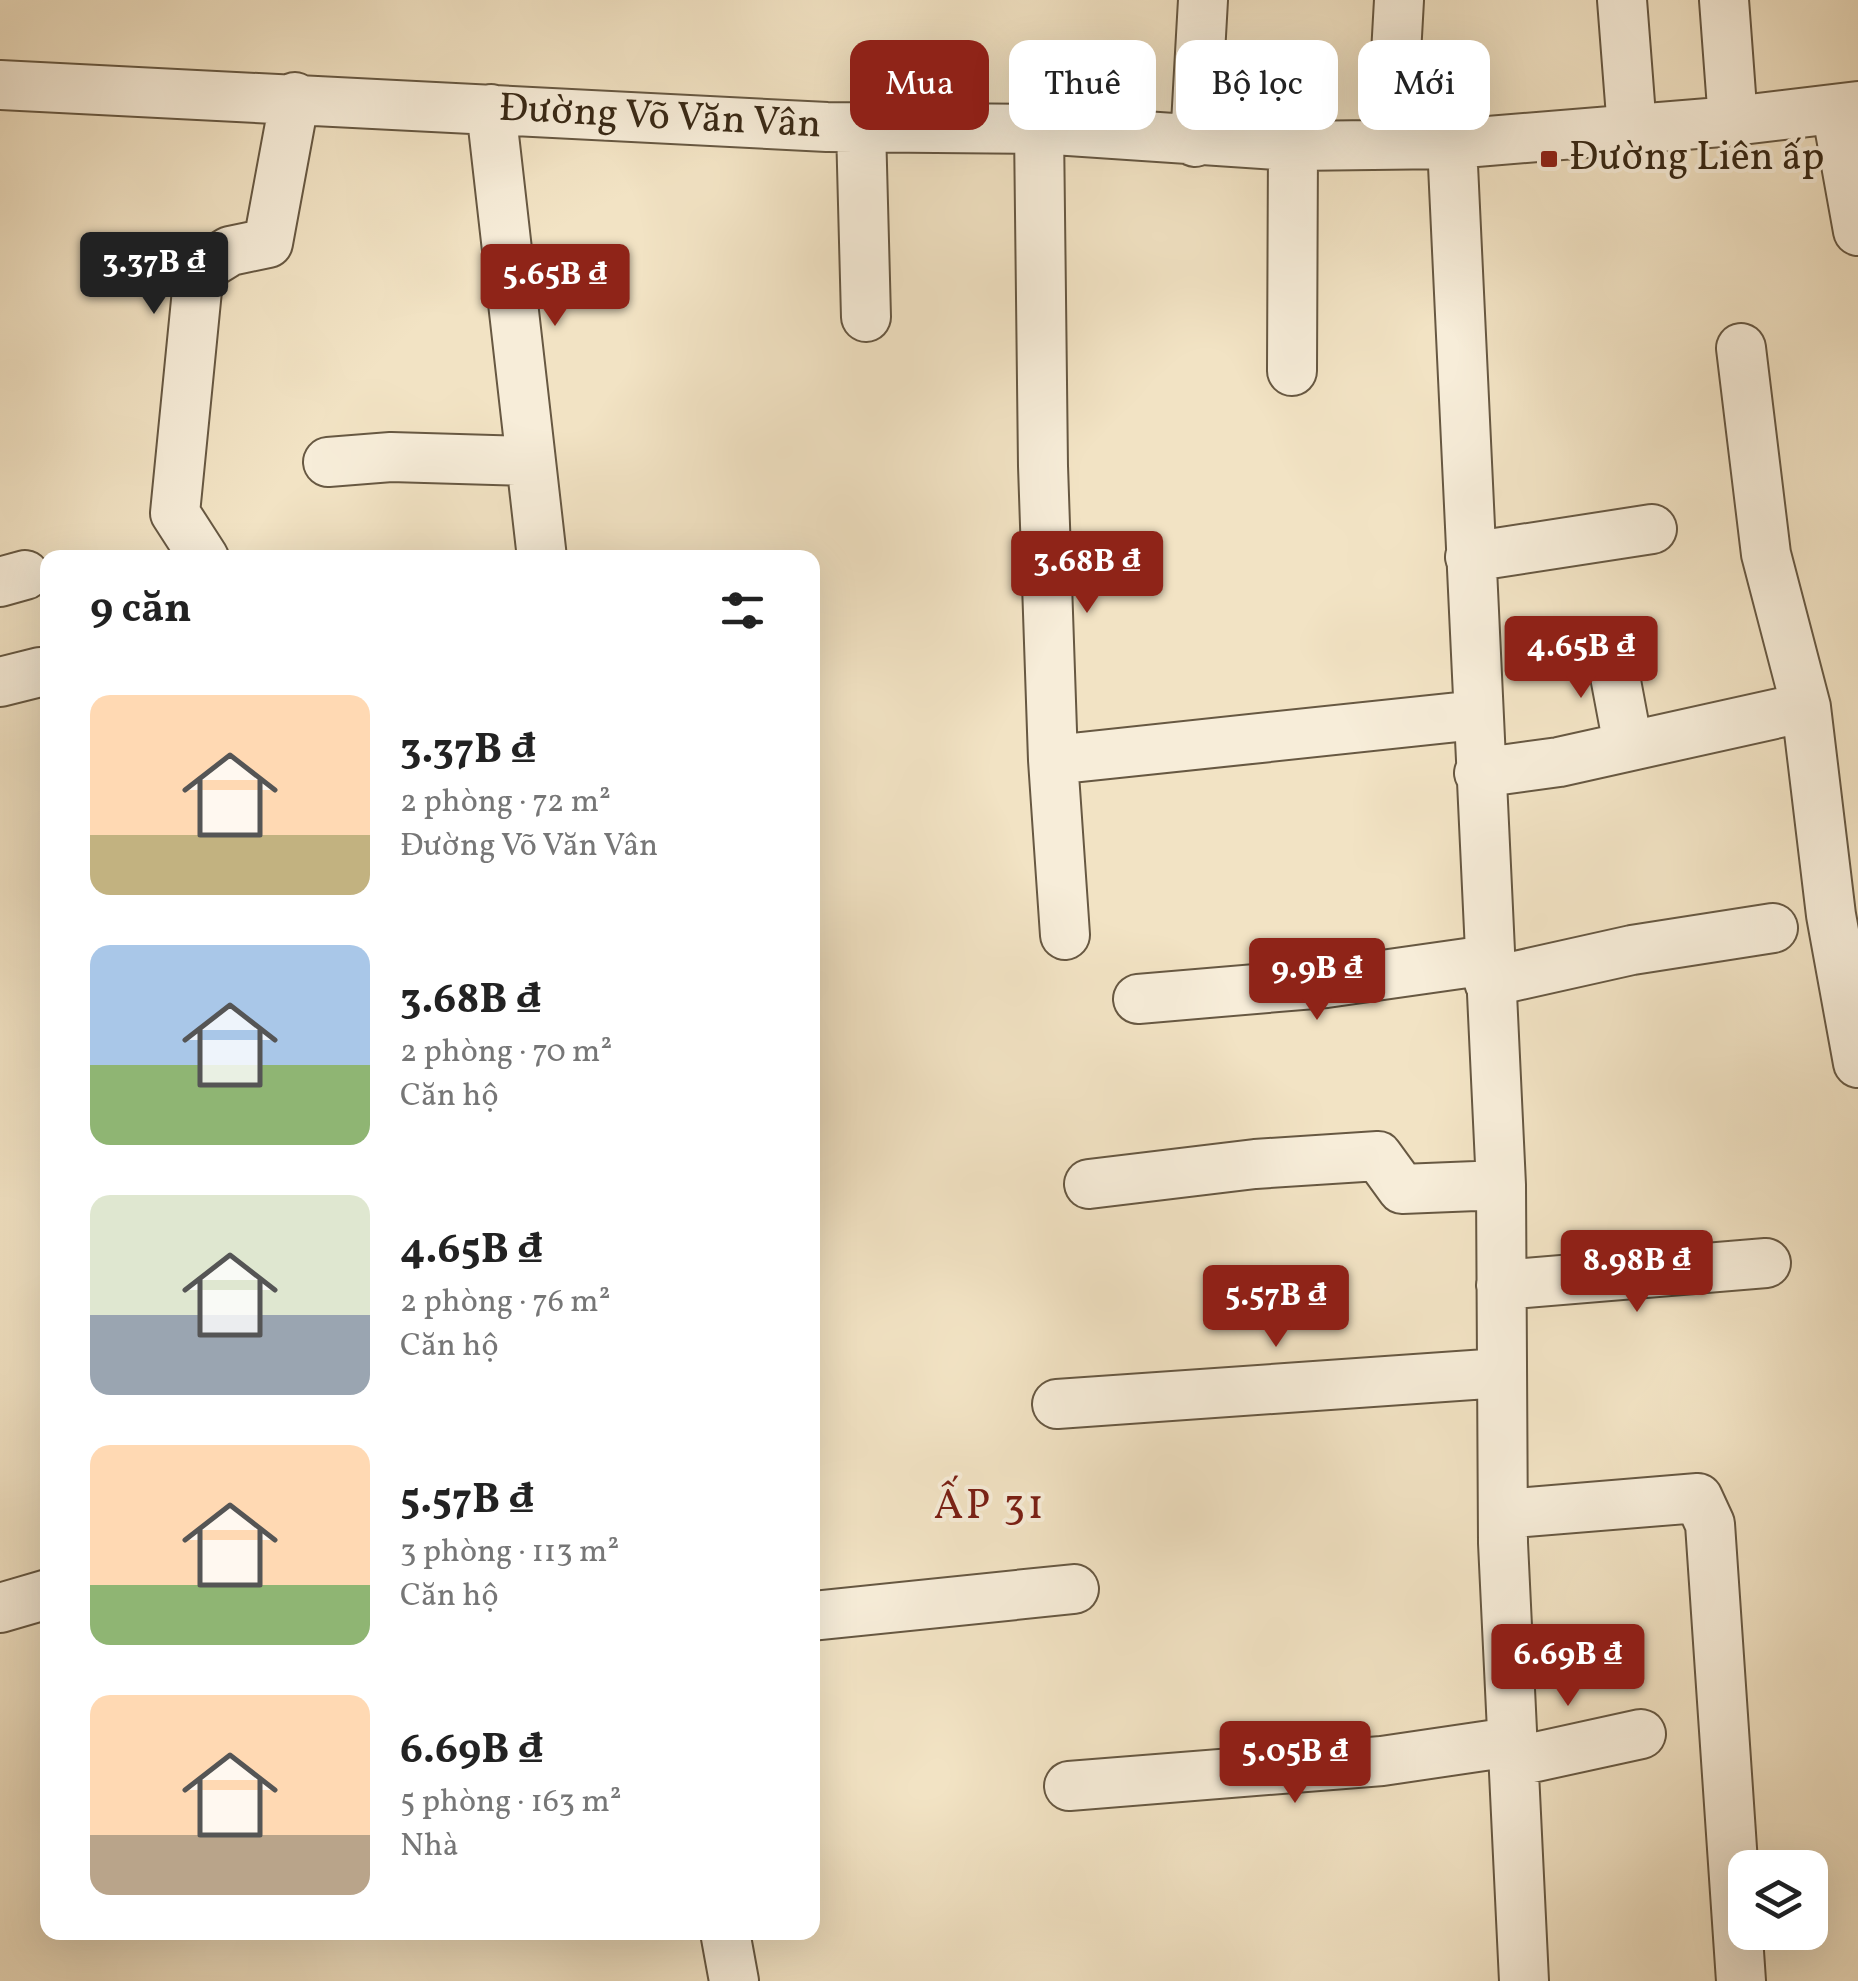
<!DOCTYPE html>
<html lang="vi">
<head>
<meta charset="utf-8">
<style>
	:root { --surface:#fff; --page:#f2f2f2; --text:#222; --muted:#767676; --accent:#8f2418 }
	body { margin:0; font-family:Vollkorn,serif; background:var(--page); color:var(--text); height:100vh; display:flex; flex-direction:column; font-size:38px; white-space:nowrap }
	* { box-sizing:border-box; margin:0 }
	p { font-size:32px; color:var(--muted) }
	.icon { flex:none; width:55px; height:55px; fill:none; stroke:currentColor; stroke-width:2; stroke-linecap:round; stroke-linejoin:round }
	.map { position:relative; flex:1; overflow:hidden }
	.drawer { position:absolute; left:40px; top:550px; width:780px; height:1390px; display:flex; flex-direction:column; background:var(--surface); border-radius:20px; box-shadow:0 10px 40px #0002 }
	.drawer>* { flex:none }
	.guide { position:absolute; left:850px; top:40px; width:858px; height:90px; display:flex; gap:20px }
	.controls { position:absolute; left:1728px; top:1850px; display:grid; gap:20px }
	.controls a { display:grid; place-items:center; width:100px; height:100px; border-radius:20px; background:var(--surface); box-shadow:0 10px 40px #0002; font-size:50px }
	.price { position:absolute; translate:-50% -85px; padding:0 22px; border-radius:10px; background:var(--accent); color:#fff; font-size:32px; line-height:65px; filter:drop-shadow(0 2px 5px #0008) }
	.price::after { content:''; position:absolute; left:50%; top:60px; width:30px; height:22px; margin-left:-15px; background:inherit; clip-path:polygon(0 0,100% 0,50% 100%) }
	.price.on { background:#222; color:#fff }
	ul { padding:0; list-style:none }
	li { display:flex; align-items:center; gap:30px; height:250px; padding:0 50px }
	li span { display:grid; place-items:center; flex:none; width:280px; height:200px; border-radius:20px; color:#555 }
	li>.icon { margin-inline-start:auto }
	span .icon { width:120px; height:120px; fill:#fffc; stroke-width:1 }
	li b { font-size:42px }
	h2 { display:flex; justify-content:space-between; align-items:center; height:120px; padding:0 50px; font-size:42px }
	.tag { padding:0 35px; border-radius:20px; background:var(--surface); box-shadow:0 10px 40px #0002; font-size:35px; line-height:90px }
	.tag.on { background:var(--accent); color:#fff }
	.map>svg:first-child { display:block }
</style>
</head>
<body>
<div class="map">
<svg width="1858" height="1981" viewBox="0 0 1858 1981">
	<rect width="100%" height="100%" fill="#f2e3c4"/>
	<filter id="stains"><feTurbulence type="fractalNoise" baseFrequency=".002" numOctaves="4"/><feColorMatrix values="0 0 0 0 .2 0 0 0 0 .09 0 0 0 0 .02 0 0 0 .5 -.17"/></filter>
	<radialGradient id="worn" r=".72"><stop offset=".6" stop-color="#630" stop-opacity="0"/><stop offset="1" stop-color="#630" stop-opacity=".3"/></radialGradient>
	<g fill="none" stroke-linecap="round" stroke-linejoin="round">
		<defs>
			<path id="minor" d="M1622,0L1632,129
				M1724,0L1733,121
				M0,85L827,127L1039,129L1293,146L1452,144L1733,121L1858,106
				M491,109L542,558
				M1836,109L1858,231
				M861,128L866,317
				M1039,129L1043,466L1053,760L1477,715
				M1195,142L1203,0
				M1391,144L1399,0
				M1452,144L1501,1185L1503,1543L1524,1981
				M1741,348L1766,554L1806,707L1831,915L1858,1063
				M1292,371L1293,146
				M328,462L391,457L531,461
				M1470,557L1652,529
				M204,558L175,513L199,270L230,251L268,243L295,97
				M0,582L25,575
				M1609,644L1628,745
				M0,682L40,672
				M1053,760L1065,935
				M1479,773L1559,762L1806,707
				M1489,982L1632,950L1773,928
				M1138,999L1326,983L1488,960
				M1089,1184L1255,1164L1378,1156L1402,1189L1501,1185
				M1501,1285L1766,1263
				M1057,1404L1501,1373
				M1503,1514L1698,1498L1710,1524L1741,1981
				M0,1608L48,1594
				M812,1616L1074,1589
				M1513,1762L1641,1734
				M1069,1786L1382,1761L1511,1742
				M725,1932L734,1981"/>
		</defs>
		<use href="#minor" stroke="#675842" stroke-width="52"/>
		<use href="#minor" stroke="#f7edd9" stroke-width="48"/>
	</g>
	<rect fill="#8f2418" stroke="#f7edd9" stroke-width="4" x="1539" y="149" width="20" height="20" rx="5"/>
	<g text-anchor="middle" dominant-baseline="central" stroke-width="8" stroke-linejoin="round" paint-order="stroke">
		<g font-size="40" fill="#392916" stroke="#f7edd9">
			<text transform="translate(660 118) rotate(3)">Đường Võ Văn Vân</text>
		</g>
		<g font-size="40" fill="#392916" stroke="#f7edd9" text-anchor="start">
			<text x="1569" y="159">Đường Liên ấp</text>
		</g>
		<g font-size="42" letter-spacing="2.5" fill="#7a1f14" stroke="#f7edd9">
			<text x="990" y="1507">ẤP 31</text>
		</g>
	</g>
	<rect width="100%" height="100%" filter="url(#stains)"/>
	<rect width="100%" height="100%" fill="url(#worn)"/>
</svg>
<div class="controls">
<a><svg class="icon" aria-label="layers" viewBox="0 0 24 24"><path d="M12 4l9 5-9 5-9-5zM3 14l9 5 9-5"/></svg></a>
</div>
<b class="price on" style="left:154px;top:317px">3.37B ₫</b>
<b class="price" style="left:555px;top:329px">5.65B ₫</b>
<b class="price" style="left:1087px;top:616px">3.68B ₫</b>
<b class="price" style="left:1581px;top:701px">4.65B ₫</b>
<b class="price" style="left:1317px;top:1023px">9.9B ₫</b>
<b class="price" style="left:1637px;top:1315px">8.98B ₫</b>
<b class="price" style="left:1276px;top:1350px">5.57B ₫</b>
<b class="price" style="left:1568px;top:1709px">6.69B ₫</b>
<b class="price" style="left:1295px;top:1806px">5.05B ₫</b>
<div class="guide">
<a class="tag on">Mua</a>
<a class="tag">Thuê</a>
<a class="tag">Bộ lọc</a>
<a class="tag">Mới</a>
</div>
<section class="drawer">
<h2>9 căn<svg class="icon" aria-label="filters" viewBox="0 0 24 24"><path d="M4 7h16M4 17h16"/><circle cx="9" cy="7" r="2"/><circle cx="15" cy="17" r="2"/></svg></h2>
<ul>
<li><span style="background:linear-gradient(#ffd9b3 70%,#c2b280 0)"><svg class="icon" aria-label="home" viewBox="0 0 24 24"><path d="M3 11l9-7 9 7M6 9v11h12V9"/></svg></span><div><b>3.37B ₫</b><p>2 phòng · 72 m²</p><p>Đường Võ Văn Vân</p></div></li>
<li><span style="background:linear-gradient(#a9c7e8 60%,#8fb573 0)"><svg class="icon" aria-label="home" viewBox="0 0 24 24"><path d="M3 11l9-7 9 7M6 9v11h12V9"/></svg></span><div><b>3.68B ₫</b><p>2 phòng · 70 m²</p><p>Căn hộ</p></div></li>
<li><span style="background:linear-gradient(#dfe7d0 60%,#9aa5b1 0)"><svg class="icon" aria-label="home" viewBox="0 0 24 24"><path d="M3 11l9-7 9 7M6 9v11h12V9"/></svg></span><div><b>4.65B ₫</b><p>2 phòng · 76 m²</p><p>Căn hộ</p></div></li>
<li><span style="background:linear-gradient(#ffd9b3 70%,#8fb573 0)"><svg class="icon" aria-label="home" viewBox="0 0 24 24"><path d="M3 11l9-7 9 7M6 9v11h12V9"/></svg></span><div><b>5.57B ₫</b><p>3 phòng · 113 m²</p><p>Căn hộ</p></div></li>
<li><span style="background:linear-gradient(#ffd9b3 70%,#b9a48a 0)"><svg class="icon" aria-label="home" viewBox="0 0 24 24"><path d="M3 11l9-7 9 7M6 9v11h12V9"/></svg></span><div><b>6.69B ₫</b><p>5 phòng · 163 m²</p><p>Nhà</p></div></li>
</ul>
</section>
</div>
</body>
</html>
